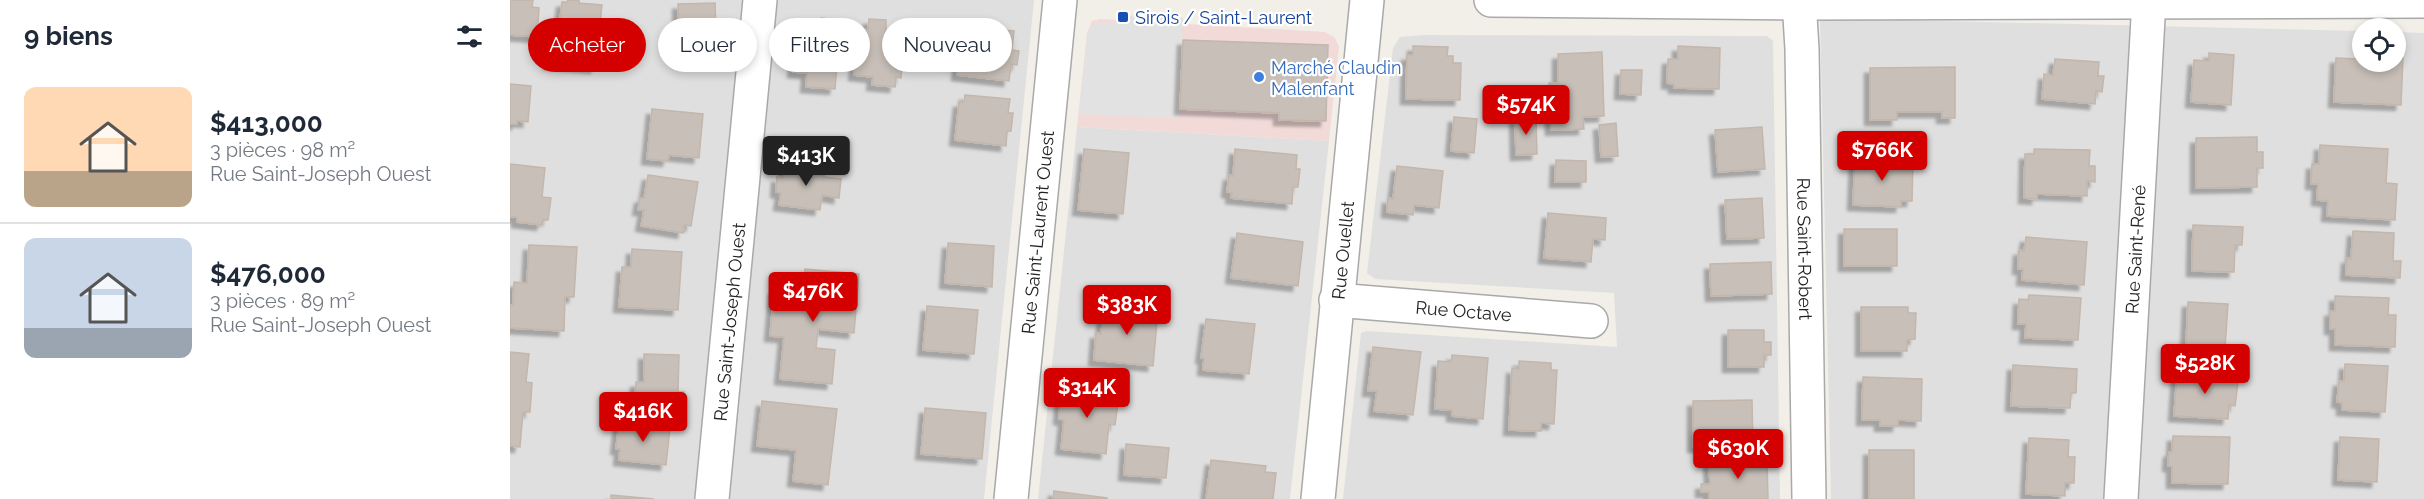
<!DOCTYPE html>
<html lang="fr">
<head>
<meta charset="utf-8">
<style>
	:root { --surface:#fff; --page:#f2f2f3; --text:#1f2937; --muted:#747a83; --line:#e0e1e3; --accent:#d40000 }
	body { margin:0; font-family:Raleway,sans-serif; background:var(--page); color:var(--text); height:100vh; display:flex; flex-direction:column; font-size:22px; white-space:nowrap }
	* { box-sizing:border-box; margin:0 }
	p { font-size:20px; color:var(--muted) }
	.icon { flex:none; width:33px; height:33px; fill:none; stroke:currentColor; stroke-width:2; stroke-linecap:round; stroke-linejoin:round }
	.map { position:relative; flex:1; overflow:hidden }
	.panel { display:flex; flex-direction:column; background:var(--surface); width:510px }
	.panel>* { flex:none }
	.hud { position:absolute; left:18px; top:18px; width:570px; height:54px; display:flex; gap:12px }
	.tools { position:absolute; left:1842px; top:18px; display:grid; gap:12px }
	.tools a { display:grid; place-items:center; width:54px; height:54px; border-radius:50%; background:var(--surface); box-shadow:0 3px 9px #0003; font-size:30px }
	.price { position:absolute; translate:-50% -51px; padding:0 14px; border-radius:6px; background:var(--accent); color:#fff; font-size:20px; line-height:39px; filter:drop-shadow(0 2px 3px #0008) }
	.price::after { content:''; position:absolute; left:50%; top:36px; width:18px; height:14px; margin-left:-9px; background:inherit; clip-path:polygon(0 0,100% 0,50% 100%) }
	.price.current { background:#222; color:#fff }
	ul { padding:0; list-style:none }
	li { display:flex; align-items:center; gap:18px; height:150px; padding:0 24px }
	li+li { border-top:2px solid var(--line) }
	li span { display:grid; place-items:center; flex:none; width:168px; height:120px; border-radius:12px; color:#555 }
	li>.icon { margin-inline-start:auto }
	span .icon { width:72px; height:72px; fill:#fffc; stroke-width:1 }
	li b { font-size:26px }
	h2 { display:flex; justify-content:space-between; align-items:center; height:72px; padding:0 24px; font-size:26px }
	.chip { padding:0 21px; border-radius:27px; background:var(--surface); box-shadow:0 3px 9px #0003; font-size:21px; line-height:54px }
	.chip.current { background:var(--accent); color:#fff }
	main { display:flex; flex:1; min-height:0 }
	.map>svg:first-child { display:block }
</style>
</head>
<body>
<main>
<section class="panel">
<h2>9 biens<svg class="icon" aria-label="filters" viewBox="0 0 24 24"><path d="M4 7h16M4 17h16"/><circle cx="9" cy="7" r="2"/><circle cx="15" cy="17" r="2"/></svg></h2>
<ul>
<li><span style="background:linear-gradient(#ffd9b3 70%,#b9a48a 0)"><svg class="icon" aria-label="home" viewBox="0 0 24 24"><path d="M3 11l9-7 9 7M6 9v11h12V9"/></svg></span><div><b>$413,000</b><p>3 pièces · 98 m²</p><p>Rue Saint-Joseph Ouest</p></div></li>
<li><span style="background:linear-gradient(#c9d6e8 75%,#9aa5b1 0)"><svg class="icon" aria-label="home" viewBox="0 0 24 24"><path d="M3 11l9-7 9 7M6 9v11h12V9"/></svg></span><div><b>$476,000</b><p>3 pièces · 89 m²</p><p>Rue Saint-Joseph Ouest</p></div></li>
</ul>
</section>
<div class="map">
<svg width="1914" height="499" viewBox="0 0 1914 499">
	<defs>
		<filter id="shadow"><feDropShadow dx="-5.5" dy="5.5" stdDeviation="1.5" flood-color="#0004"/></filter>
	</defs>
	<rect width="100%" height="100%" fill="#f2efe9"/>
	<path fill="#e0dfdf" d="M0,0H524L474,499H0Z
		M1310,18L1852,31V62H1886V32L1914,33V499H1321Z
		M915,35L1257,36L1263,41L1270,499H833L851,333L857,331L1107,347L1104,293L865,279L857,273L883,48L890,37Z
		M567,127L819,141L780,499H528Z"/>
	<path fill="#f2dad9" d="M590,19L815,32L825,38L829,47L819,141L567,127L577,33L582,21Z"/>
	<path fill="#e2e2e2" d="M615,15L673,18L669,118L569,114L577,38L581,27L588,23H603Z"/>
	<path fill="#c7bfb8" stroke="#c4b6ab" stroke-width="1.5" filter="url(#shadow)" d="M0,0H23L22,7L29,8L27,37L0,35Z
		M58,0H69V3L92,5L90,24L98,25L95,53L88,52L86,68L39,64L42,39H48L52,2H57Z
		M205,3L206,28L211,27L212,49L170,51L168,4Z
		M311,18L328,20L327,30H330L325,89L296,87L297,73L283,72L289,20L310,22Z
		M359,19L376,20V31L395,32L391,78L386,77L385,87L362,85L363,77L344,75L348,29H358Z
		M451,26L504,31L502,50L509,51L507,65L501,64L499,81L447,75L448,64H441L444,29L451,30Z
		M673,40L818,45L816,121L769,120V113L670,109Z
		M903,46L938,47L937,56H943V63H951L950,100L896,99L897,55H903Z
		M1168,46L1210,48L1209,89L1164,88V84L1157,83L1158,59H1168Z
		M1092,52L1094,116L1073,117L1074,129L1041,130L1039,83H1048V54Z
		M1699,53L1724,55L1721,105L1681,102L1684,60L1699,61Z
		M1850,56H1852V62H1886V58H1893L1891,105L1824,102L1826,58L1849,59Z
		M1545,59L1589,62L1588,76H1594L1592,92L1586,91L1585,104L1532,99L1534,74L1543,75Z
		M1445,67V118H1432V112H1387V120H1360V68Z
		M1111,70H1132L1131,95L1110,94Z
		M0,84L21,86L18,122L7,121V124H0Z
		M455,95L500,99L498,113H503L501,131H497L496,146L445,140L449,102H454Z
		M142,109L193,114L189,158L159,155L158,161L137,159Z
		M944,117L967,119L964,153L941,151Z
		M1005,118H1026L1027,154L1006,155Z
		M1106,123L1108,156L1091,157L1089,125Z
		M1252,127L1255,169L1208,172L1205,130Z
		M1747,137V152H1753V168H1747V187L1686,188V138Z
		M1810,145L1878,149L1876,183L1887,184L1885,220L1817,216L1818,201L1807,200L1808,184H1801L1802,164H1809Z
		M574,149L619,153L613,214L568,210Z
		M725,149L787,155L786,169H790L788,187H783L782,204L721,198L722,193L717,192L719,175L723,176Z
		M1524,149L1580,150L1579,166H1585V182L1577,181V196L1527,194V199L1514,198L1515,154H1524Z
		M1345,156L1393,158V165H1403L1402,201H1391V207L1343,205Z
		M1046,160L1076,161V182H1045Z
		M0,164L35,168L32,197L41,198L38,220H33L32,225L7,222V217H0Z
		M275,165L315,169L314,177L331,179L329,198L312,195L310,210L269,205L271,193L266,192L267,177L273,178Z
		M887,166L933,171L929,208L904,205L903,215L877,212L878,198L883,199Z
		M138,175L188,182L181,226L174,225L173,233L131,226L134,210H128L130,198H134Z
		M1252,198L1254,238L1217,239L1215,200Z
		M1038,213L1096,218L1095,240L1083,239L1081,262L1034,258Z
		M1683,225L1733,227L1732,245H1725L1724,272L1682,271Z
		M1334,229H1387V266H1334Z
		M1843,231L1884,233L1883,261H1891L1890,278L1836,275L1837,258L1841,259Z
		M727,233L793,242L788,286L721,278Z
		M1516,237L1577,242L1574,285L1512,280L1513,269H1508L1509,250L1514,251Z
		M438,243L484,246L482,287L435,283Z
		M19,245L67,247L64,297H55L54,331L0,328V305H3L4,282L17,283Z
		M122,249L172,252L168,310L109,307L112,267H121Z
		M1261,262L1262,294L1201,296L1200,264Z
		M295,269L349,274L344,333L308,329L306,348L325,350L322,384L270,379L274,337L260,336L264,289L293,292Z
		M1519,295L1571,298L1568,340L1515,338L1516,324H1508L1509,299L1518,300Z
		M1825,296L1879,298L1878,315H1886L1885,347L1825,345V329H1820V311H1825Z
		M1678,302L1718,304L1715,348L1676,346Z
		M417,306L468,310L464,354L413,350Z
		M594,306L648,311L643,366L584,360L586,333L591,334Z
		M1351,307H1398V313H1406L1405,339L1397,340V351H1351Z
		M696,319L745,324L739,374L693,370L694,358H691Z
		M1218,330H1254V342H1261V355H1254V367H1218Z
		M863,347L911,352L903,415L864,411L867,391H858Z
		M0,352L19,354L16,382L22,383L20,412H13L10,447L0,446Z
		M134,354L169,355L168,392H174L173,408L125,406L126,382H134Z
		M942,355L978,358L973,419L942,416V410L925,409L928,361L941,362Z
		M1009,361L1041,363V370H1047L1044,424L1031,423V431L999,430L1002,368L1009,369Z
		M1835,364L1878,366L1875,412L1832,410V403L1827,402L1829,381H1834Z
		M1503,365L1567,369L1566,393H1561L1560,408L1501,406Z
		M1667,372L1729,375L1725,406L1719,405L1718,419L1664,416Z
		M1353,377L1412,379L1411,421L1388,420V426H1370V420H1352Z
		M558,387L603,392V395L609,396L605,425L599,424L596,454L551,449L554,420L549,419L551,391H558Z
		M1242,400L1243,446L1183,447V401Z
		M252,401L327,409L318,485L283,481L286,450L247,446Z
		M415,408L476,413L472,459L411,454Z
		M109,422L160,428L156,465L109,460L110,449H106Z
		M1663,436L1720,437L1718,484L1662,483V466H1658L1659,452H1662Z
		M1830,437L1869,439L1867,482L1828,480Z
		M1519,438L1559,440L1558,457H1565L1564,483H1555V496L1516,494Z
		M616,444L659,448L656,478L614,475Z
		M1359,450H1404V499H1359Z
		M701,460L756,466L755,472L766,473L763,499H696Z
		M1257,460L1258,499H1199V492H1191V484H1200L1199,461Z
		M544,491L597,498V499H543Z
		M101,495L144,499H101Z"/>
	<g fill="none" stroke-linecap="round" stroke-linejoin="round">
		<defs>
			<g id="minor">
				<path d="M981,0L1290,3L1914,1"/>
				<path id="s1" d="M1289,0L1292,49L1299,499"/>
				<path id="s2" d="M826,300L1081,321"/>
				<path id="s3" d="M202,499L250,0"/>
				<path id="s4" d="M501,499L550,0"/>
				<path id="s5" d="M808,499L857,0"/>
				<path id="s6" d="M1611,499L1639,0"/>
			</g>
		</defs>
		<use href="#minor" stroke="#a9a9a9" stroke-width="36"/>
		<use href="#minor" stroke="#fff" stroke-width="33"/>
	</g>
	<rect fill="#1a4fb4" stroke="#fff" stroke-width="2" x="607" y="11" width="12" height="12" rx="3"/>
	<circle fill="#3f7fe0" stroke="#fff" stroke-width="2" cx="749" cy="77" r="6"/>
	<g text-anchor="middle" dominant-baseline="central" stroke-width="4.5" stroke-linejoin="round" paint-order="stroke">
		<g font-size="18" fill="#164399" stroke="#fff" text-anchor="start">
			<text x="625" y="17">Sirois / Saint-Laurent</text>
		</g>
		<g font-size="18" fill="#366cbe" stroke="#fff" text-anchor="start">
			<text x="761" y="67">Marché Claudin<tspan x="761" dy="21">Malenfant</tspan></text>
		</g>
		<g font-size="18" fill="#222" stroke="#fff">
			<text stroke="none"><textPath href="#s4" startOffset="268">Rue Saint-Laurent Ouest</textPath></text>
			<text stroke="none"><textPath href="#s5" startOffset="250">Rue Ouellet</textPath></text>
			<text stroke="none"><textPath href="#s1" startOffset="249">Rue Saint-Robert</textPath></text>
			<text stroke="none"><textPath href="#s6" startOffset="250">Rue Saint-René</textPath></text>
			<text stroke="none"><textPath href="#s2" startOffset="128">Rue Octave</textPath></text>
			<text stroke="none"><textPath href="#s3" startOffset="178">Rue Saint-Joseph Ouest</textPath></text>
		</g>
	</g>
</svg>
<div class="tools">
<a><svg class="icon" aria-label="locate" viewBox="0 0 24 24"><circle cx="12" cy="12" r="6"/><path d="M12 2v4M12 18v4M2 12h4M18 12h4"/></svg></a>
</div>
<b class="price" style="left:1016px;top:136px">$574K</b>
<b class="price" style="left:1372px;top:182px">$766K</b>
<b class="price current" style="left:296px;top:187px">$413K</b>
<b class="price" style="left:303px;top:323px">$476K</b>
<b class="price" style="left:617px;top:336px">$383K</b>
<b class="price" style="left:1695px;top:395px">$528K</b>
<b class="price" style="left:577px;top:419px">$314K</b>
<b class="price" style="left:133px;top:443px">$416K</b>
<b class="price" style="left:1228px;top:480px">$630K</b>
<div class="hud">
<a class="chip current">Acheter</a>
<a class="chip">Louer</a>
<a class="chip">Filtres</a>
<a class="chip">Nouveau</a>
</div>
</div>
</main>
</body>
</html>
